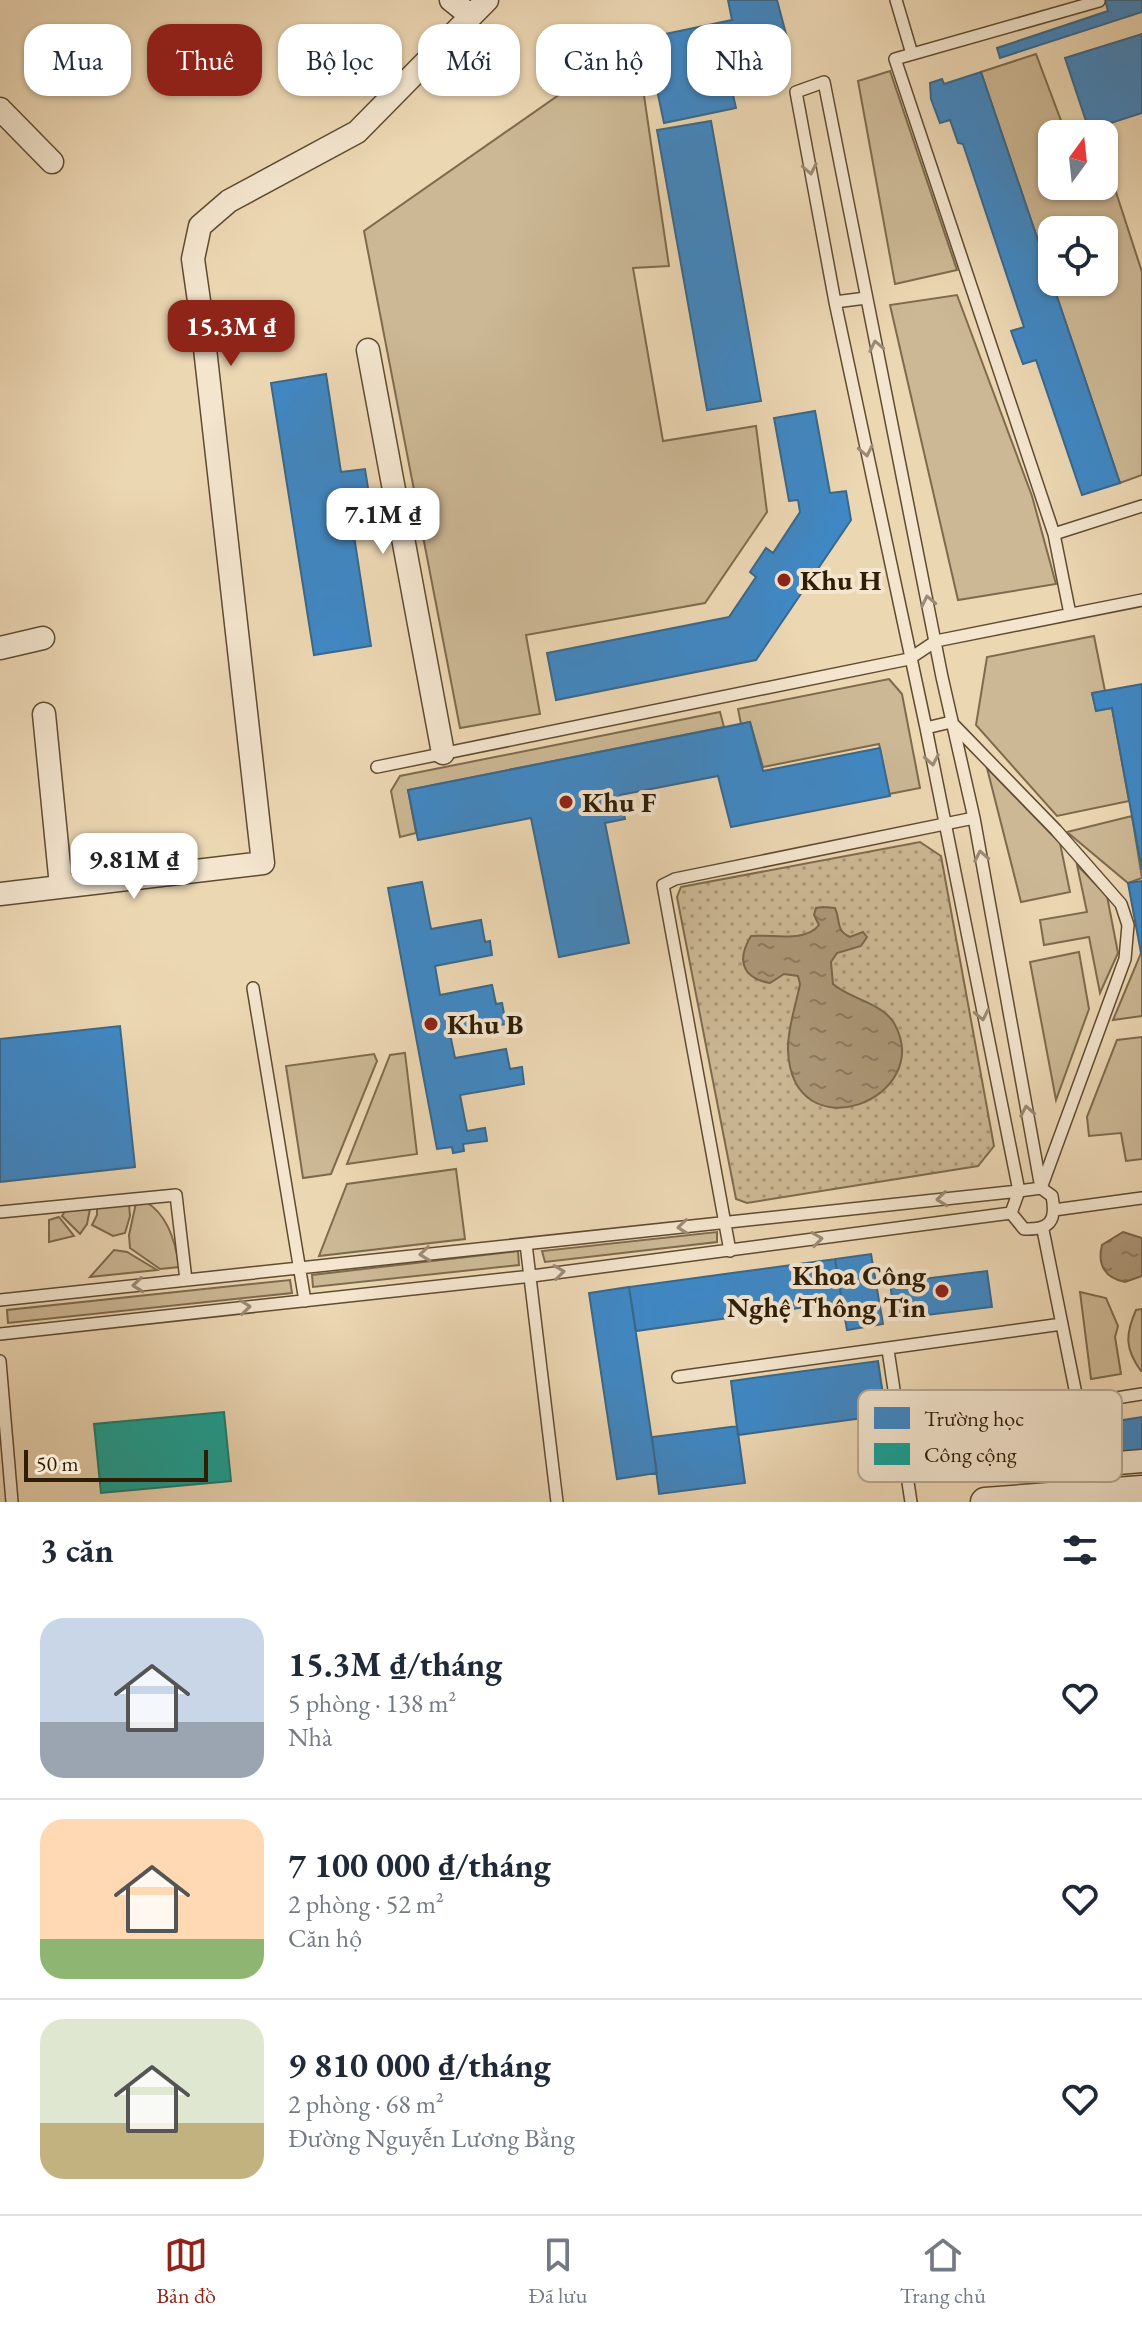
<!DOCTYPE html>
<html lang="vi">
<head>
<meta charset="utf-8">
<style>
	:root { --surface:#fff; --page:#f6f6f7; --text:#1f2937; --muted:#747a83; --line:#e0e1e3; --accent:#8f2418 }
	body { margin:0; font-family:"EB Garamond",serif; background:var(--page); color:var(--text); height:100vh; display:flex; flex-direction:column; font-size:30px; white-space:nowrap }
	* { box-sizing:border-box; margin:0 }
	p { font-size:26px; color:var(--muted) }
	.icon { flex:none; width:44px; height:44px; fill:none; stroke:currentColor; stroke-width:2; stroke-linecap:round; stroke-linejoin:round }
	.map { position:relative; height:1502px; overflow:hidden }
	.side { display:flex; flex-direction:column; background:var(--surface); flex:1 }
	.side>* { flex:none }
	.top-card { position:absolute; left:24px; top:24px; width:1094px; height:72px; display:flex; gap:16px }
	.needle { width:52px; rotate:15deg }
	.tools { position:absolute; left:1038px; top:120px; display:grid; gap:16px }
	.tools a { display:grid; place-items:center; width:80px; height:80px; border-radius:16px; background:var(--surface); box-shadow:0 2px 6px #0004; font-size:40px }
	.scale { position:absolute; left:24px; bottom:20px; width:184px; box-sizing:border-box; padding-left:8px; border:4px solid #2f1e05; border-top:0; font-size:22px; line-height:28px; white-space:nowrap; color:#2f1e05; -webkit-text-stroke:6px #f3e5ce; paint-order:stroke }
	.price { position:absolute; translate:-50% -68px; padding:0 18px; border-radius:16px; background:#fff; color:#222; font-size:26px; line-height:52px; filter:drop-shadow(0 2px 4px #0008) }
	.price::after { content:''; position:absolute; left:50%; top:48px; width:24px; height:18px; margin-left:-12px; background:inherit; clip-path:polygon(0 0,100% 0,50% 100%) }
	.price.current { background:var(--accent); color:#fff }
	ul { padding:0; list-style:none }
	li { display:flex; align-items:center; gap:24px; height:200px; padding:0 40px }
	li+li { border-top:2px solid var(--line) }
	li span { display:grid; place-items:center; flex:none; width:224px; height:160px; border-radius:24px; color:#555 }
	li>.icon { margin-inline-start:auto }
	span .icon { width:96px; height:96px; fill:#fffc; stroke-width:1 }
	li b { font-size:34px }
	h2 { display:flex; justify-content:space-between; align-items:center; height:96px; padding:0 40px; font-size:34px }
	.pill { padding:0 28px; border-radius:24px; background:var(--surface); box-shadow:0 2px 6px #0004; font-size:28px; line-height:72px }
	.pill.current { background:var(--accent); color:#fff }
	.tab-bar { display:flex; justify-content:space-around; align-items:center; height:112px; border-top:2px solid var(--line); background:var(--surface); font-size:22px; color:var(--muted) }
	.tab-bar a { display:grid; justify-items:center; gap:4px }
	.tab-bar .current { color:var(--accent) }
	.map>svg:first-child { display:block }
</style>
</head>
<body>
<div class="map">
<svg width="1142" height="1502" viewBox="0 0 1142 1502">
	<defs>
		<pattern id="park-dots" width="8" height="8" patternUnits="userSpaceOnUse" patternTransform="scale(2)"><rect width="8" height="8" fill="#ccb895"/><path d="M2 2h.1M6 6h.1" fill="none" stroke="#a69578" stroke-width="1.8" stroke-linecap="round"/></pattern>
		<pattern id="water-ripples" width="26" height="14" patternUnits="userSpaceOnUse" patternTransform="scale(2)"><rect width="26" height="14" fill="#ac9878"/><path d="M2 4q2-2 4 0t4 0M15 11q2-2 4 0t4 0" fill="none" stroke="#8c7b60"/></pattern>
	</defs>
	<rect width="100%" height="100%" fill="#ecd7b3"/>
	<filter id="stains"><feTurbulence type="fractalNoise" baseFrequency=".0025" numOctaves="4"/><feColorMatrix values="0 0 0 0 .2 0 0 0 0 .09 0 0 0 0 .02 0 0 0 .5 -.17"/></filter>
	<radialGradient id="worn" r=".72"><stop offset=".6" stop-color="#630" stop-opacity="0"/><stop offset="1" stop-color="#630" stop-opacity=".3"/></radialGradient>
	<path fill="#ccb895" stroke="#7e6b4d" stroke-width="2" fill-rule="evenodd" d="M636,41L669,266L633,268L663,441L756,426L767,512L705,603L526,635L540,714L460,728L364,231Z
		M1036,54L1066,134H1052V186H1085L1088,192L1113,183L1142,272V475L1120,483L981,72ZM1052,230H1104V282H1052Z
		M890,71L957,270L895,284L858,81Z
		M957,295L1032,496L1056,584L958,600L890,305Z
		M1094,636L1105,691L1092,693L1096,710L1112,708L1129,801L1057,816L976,725L987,657Z
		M889,679L902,694L920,788L889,794L879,744L763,767L750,722L741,724L738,709Z
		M720,712L724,727L408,790L416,833L400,837L391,791L400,776Z
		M987,768L1060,843L1070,892L1021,902Z
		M1132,816L1142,878L1128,883L1067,832Z
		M1077,865L1107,896L1118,953L1100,993L1089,937L1044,945L1040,920L1087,912Z
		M1079,952L1089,1009L1056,1100L1030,962Z
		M1142,952V1016L1113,1020L1141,953Z
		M1142,1037V1159L1126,1161L1121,1133L1089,1136L1087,1117L1117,1040Z
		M405,1053L417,1154L347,1164L390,1055Z
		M374,1054L377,1061L331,1174L303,1178L286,1066Z
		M456,1169L465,1239L319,1256L347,1184Z
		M146,1202C168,1215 176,1244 179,1267L160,1269L130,1248L129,1235L136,1203Z
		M129,1204L130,1216L125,1233L113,1236L92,1225L97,1215V1207Z
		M90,1209L87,1224L80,1234L62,1216L65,1211Z
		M59,1217L74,1236L49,1242V1220Z
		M717,1232V1242L545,1262L542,1251Z
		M114,1250L127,1252L157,1270L90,1277Z
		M518,1251L519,1265L313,1287L312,1275Z
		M290,1280L292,1293L8,1323L7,1310Z
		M1080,1292L1106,1298L1118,1326L1115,1337L1121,1374L1091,1379Z
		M1142,1309V1371H1141C1125,1349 1125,1335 1136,1310Z"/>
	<path fill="url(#park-dots)" stroke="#7e6b4d" stroke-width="2" d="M920,842L941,856L994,1146L978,1166L747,1203L736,1199L677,897L681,887Z"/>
	<path fill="url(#water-ripples)" stroke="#7a674a" stroke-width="2" d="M823,907L835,908C841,921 835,930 850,937L863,932L867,937L861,946L837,953L831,962L833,984C850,999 882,1003 894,1023C937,1099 792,1155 788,1050C787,1030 796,1005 800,984L798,976L784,974L770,983C741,978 737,959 751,936C773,934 805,943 819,925L814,915L816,908Z
		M1123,1232L1142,1238V1276L1125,1282C1105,1278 1097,1265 1102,1245Z"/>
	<path fill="#3f88c5" stroke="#3a688b" stroke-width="2" d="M728,0H777L790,49L787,61L728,73L736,108L664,123L646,38L732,20Z
		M1105,0H1142V12L1000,58L997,48L1108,11Z
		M1142,34V113L1089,130L1065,58Z
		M981,72L1120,483L1082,495L1036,360L1023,364L1011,331L1024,327L963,144L958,143L950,120L940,123L931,99L930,83L942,79L944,84Z
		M711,121L761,401L707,410L657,130Z
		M326,374L341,472L365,469L375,532L354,536L371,646L314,655L271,383Z
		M815,411L830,493L846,491L851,520L756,660L556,700L547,653L729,617L756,577L750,572L766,548L773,553L800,512L798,500L789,501L774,418Z
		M1142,684V870L1112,708L1096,711L1092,693Z
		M750,722L763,771L880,748L890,796L731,827L718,776L620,795L625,819L605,823L629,943L559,957L531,818L418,840L408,790Z
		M1142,881V952L1141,953L1128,883Z
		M422,882L431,929L481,920L485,942L490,941L492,955L435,966L440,995L492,985L496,1004L502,1003L506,1024L450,1034L455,1058L506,1049L510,1069L522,1067L524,1084L460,1095L467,1131L485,1128L487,1141L463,1144L464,1151L453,1153L452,1147L437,1149L388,888Z
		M120,1026L135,1167L0,1182V1039Z
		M871,1254L883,1324L847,1330L835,1259Z
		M835,1259L842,1302L636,1331L629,1287Z
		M987,1271L992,1307L895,1319L890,1283Z
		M629,1287L657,1473L617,1479L589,1293Z
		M878,1361L886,1415L738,1435L731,1381Z
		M1142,1417V1452L1103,1458L1098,1424Z
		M737,1426L745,1483L659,1494L652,1437Z"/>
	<path fill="#17a398" stroke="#1e7b6c" stroke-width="2" d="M224,1412L231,1481L101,1493L94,1424Z"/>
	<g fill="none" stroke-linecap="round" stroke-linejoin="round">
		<defs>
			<path id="service" d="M896,0L912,54
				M835,302L866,298
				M1054,534L1142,506
				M1070,614L1054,534L895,59L1099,1
				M926,728L951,722L1056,830L1121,904L1128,925L1125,959L1041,1188
				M377,767L909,659L936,641L1142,600
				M253,988L305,1301
				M1054,1210L1142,1198
				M0,1212L176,1195L186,1280
				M1043,1230L1078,1404L1142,1394
				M526,1244L557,1502
				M730,1251L663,885L675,879L974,818
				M0,1300L1019,1191L926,728L835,302L796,92L824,82L942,677L974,818L1041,1188L1052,1196C1057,1222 1049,1230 1024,1229L1011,1213L1019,1191L1041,1188
				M0,1334L532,1276L1011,1213
				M888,1350L911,1502
				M0,1361L12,1502
				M678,1377L1062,1324
				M898,1425L1078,1404"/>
			<path id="minor" d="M451,0L471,16
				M0,109L52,162
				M368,350L443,753
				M0,648L43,638
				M44,714L61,886
				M0,894L263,863L202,322L193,259L200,226L229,201L357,132L487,0
				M1085,1496L1095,1465L1142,1461"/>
			<path id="tertiary" d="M985,1502L1142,1490"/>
		</defs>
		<use href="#service" stroke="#5e4c30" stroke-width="14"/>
		<use href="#minor" stroke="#5e4c30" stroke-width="25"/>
		<use href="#tertiary" stroke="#5e4c30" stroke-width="31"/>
		<use href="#service" stroke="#f3e5ce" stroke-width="11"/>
		<use href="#minor" stroke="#f3e5ce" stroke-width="22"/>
		<use href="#tertiary" stroke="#f3e5ce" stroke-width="28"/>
	</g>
	<defs><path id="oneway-chevron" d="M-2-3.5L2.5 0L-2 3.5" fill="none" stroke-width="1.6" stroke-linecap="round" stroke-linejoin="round" transform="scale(2)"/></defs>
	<g stroke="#9b8b74">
		<use href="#oneway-chevron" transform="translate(810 169) rotate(79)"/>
		<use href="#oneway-chevron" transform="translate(876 346) rotate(-102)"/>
		<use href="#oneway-chevron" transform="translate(866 451) rotate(78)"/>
		<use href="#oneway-chevron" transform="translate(928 601) rotate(-102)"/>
		<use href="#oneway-chevron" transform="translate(932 760) rotate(80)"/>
		<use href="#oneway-chevron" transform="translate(981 856) rotate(-100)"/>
		<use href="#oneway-chevron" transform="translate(982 1015) rotate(78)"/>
		<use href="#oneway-chevron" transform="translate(1027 1111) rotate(-100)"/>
		<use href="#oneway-chevron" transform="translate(942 1199) rotate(174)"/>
		<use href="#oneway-chevron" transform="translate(683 1227) rotate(174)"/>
		<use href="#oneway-chevron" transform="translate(817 1239) rotate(-8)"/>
		<use href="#oneway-chevron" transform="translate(425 1254) rotate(174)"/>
		<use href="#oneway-chevron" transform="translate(559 1272) rotate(-7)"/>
		<use href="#oneway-chevron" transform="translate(138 1285) rotate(174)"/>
		<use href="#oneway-chevron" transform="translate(245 1307) rotate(-6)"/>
	</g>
	<g fill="#8f2418" stroke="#f3e5ce" stroke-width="3">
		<circle cx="784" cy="580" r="8"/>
		<circle cx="566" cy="802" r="8"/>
		<circle cx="431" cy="1024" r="8"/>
		<circle cx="942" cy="1291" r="8"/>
	</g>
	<g text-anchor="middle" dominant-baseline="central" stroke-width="8" stroke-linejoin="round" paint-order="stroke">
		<g font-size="28" font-weight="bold" fill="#2f1e05" stroke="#f3e5ce" text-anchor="start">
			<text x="800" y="580">Khu H</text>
			<text x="582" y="802">Khu F</text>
			<text x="447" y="1024">Khu B</text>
			<text x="926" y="1275" text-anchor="end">Khoa Công<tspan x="926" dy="32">Nghệ Thông Tin</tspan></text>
		</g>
	</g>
	<rect x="858" y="1390" width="264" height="92" rx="12" fill="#f3e5ce" stroke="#b8a992" stroke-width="2"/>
	<rect x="874" y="1407" width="36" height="22" fill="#3f88c5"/>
	<rect x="874" y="1443" width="36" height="22" fill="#17a398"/>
	<g font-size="22" fill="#2f1e05">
		<text x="924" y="1426">Trường học</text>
		<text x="924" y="1462">Công cộng</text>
	</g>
	<rect width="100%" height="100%" filter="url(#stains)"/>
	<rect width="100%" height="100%" fill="url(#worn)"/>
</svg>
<div class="tools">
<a><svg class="needle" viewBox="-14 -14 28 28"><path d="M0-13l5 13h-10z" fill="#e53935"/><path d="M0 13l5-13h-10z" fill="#747a83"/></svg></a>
<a><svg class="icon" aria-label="locate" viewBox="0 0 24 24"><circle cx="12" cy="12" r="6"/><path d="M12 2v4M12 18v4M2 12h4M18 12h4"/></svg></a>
</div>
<div class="scale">50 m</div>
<b class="price current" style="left:231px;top:368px">15.3M ₫</b>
<b class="price" style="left:383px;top:556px">7.1M ₫</b>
<b class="price" style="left:134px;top:901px">9.81M ₫</b>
<div class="top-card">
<a class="pill">Mua</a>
<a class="pill current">Thuê</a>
<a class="pill">Bộ lọc</a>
<a class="pill">Mới</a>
<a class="pill">Căn hộ</a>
<a class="pill">Nhà</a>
</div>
</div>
<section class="side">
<h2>3 căn<svg class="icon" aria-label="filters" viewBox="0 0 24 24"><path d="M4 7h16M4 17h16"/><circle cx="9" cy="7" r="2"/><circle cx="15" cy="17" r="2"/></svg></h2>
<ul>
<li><span style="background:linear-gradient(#c9d6e8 65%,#9aa5b1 0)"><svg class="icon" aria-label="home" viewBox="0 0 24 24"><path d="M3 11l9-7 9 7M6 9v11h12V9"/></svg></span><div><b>15.3M ₫/tháng</b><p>5 phòng · 138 m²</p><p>Nhà</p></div><svg class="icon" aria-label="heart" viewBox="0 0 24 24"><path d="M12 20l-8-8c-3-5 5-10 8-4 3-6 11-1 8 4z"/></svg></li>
<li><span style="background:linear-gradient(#ffd9b3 75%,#8fb573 0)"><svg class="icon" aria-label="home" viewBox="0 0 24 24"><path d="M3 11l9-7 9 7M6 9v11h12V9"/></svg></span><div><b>7 100 000 ₫/tháng</b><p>2 phòng · 52 m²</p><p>Căn hộ</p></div><svg class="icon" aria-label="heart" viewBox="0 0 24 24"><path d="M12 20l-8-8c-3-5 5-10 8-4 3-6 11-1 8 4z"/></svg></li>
<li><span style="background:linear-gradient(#dfe7d0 65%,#c2b280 0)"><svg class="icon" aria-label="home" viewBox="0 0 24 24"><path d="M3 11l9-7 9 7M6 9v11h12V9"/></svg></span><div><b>9 810 000 ₫/tháng</b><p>2 phòng · 68 m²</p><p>Đường Nguyễn Lương Bằng</p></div><svg class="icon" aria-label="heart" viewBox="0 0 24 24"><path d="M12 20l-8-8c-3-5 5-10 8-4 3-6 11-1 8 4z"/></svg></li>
</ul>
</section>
<nav class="tab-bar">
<a class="current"><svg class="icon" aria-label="map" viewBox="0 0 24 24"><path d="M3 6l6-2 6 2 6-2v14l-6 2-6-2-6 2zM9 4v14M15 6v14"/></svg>Bản đồ</a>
<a><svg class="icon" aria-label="saved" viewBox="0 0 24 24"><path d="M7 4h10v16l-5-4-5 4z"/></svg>Đã lưu</a>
<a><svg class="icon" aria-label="home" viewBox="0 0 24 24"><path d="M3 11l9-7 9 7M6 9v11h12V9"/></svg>Trang chủ</a>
</nav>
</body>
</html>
